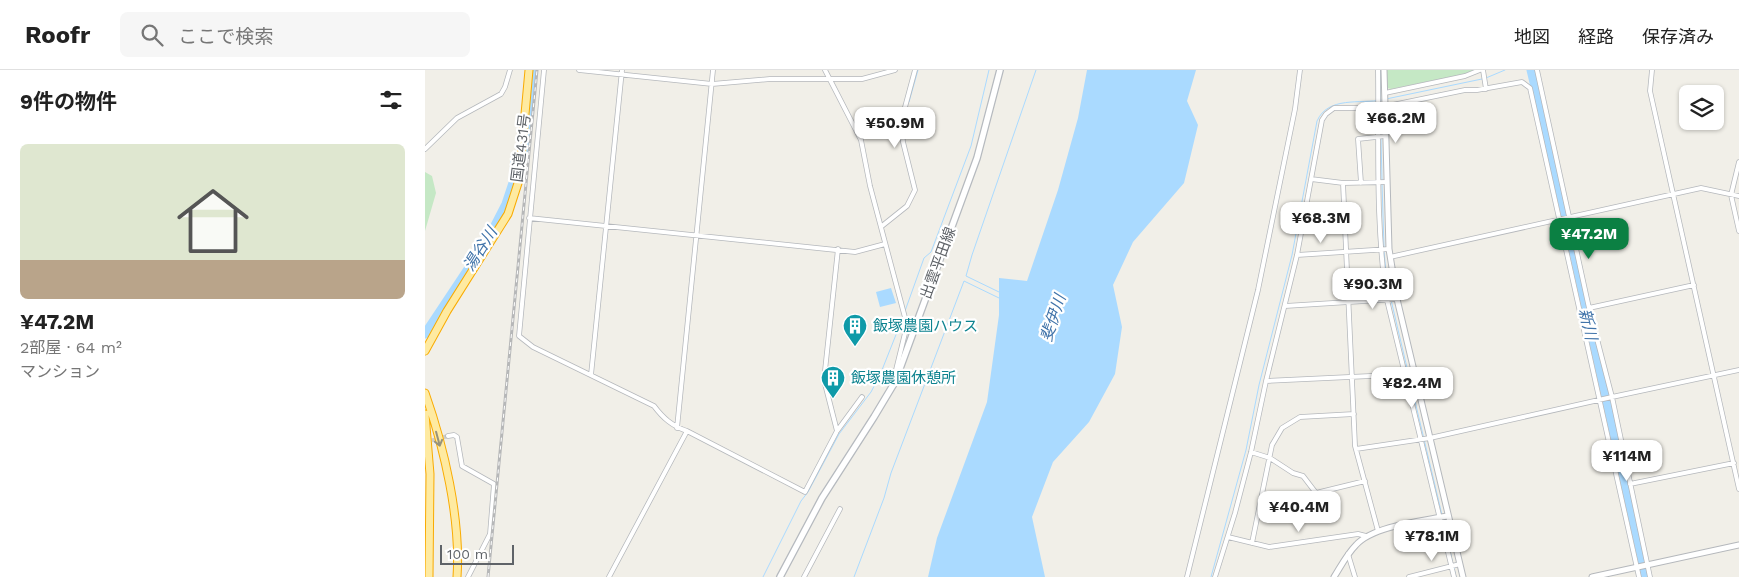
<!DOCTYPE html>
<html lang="ja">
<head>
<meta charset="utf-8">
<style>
	:root { --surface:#fff; --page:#f6f6f6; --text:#222; --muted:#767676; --line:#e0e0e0; --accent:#0b8043 }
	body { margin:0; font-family:"Work Sans","Noto Sans JP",sans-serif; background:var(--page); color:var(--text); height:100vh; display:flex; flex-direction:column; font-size:19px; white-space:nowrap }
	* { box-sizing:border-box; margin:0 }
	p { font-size:16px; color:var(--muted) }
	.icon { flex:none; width:28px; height:28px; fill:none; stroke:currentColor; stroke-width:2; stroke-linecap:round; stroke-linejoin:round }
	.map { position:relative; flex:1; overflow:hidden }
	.side { display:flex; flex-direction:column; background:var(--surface); width:425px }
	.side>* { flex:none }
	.buttons { position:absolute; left:1254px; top:15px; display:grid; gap:10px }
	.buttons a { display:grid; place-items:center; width:45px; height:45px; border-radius:8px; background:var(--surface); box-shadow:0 1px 4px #0004; font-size:25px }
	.scale { position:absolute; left:15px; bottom:12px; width:74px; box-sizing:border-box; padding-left:5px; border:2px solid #5f6368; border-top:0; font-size:14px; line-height:18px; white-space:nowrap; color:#5f6368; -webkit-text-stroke:4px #fff; paint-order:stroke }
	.price { position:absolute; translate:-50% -42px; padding:0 11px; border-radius:10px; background:#fff; color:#222; font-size:16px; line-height:32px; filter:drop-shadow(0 1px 2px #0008) }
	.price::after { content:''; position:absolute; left:50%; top:30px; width:15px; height:11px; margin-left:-8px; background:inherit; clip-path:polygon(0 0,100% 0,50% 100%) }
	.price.current { background:var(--accent); color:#fff }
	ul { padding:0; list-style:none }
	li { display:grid; align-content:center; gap:10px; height:265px; padding:0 20px }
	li+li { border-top:1px solid var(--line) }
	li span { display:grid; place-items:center; height:155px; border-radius:8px; color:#555 }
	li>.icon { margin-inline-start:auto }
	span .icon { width:90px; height:90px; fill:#fffc; stroke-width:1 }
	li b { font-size:21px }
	h2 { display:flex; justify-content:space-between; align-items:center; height:60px; padding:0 20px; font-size:21px }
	header { display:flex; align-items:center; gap:30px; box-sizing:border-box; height:70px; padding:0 25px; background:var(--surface); border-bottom:1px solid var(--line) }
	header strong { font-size:24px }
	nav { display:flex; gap:28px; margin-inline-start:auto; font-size:18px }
	.search { width:350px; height:45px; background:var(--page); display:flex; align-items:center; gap:12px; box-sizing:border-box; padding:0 18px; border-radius:8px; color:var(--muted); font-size:19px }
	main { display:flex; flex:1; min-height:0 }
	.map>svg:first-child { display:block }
</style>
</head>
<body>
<header>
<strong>Roofr</strong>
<div class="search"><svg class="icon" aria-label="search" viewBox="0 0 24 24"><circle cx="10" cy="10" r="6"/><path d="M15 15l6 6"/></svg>ここで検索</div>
<nav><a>地図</a><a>経路</a><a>保存済み</a></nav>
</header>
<main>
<section class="side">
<h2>9件の物件<svg class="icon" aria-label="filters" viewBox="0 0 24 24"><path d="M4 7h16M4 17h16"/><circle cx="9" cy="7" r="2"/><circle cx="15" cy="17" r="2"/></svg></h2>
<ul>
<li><span style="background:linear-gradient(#dfe7d0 75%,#b9a48a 0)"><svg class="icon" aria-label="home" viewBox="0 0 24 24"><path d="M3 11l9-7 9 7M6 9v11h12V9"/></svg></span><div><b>¥47.2M</b><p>2部屋 · 64 m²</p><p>マンション</p></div></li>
</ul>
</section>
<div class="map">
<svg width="1314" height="507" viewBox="0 0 1314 507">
	<rect width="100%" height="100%" fill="#f1efe8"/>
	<path fill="#c5e8c5" d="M962,0H1049L1040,4L966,19L962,18Z
		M0,102L7,106L11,123L0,161Z"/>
	<path fill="#aadaff" d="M662,0H771L762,31L773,55L759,113L708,172L688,215L697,257L690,304L664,352L628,392L607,447L620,507H503L512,468L562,332L574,245V208L602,211L633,120L653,48Z
		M466,218L471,233L455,237L451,222Z"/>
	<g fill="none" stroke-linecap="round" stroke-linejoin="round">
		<path stroke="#aadaff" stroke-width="1" d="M955,0L956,65
			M1061,8L1080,0
			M961,29L1057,9
			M484,32L493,0
			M956,69L957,110
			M957,114L959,177
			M959,181L962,213L983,302
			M574,222L541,206L547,185L611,0
			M480,241L499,188L506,182L546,76L564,0
			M984,306L1017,445
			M1018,449L1028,494
			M1029,498L1031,507
			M338,507L376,431L383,422L414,364L446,322L455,305L478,247
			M429,507L459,428L466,403L539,211L574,228
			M786,507L821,380L834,315L867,185L892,51C903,26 935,34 957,30"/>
		<path stroke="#aadaff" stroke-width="9" d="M1106,0L1141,147L1221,507
			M100,79L108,0
			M0,264L63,169L81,134L88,113L90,91L92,86"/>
		<path stroke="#ccccc8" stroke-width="4" stroke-dasharray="4 2" stroke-linecap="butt" d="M1,372L23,366"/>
		<defs>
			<path id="minor" d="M119,0L94,266L108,277L229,336C238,348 247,356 262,361L380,422L412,361L437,327
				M154,0L287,14L345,9H437L470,0
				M400,0L436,70L445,116L482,255L470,304
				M953,0C954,76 950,154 962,230L1029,507
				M1058,0L1061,19
				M1112,0L1164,238L1187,327L1225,507
				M1227,0L1225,21L1314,419
				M960,23L1040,6L1055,0
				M0,79L32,48L76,24L80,17L85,0
				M1314,92L1306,125L1314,161
				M886,109L918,113L962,112
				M918,113L930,376L953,461
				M936,113L933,69L960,66
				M104,148L430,182L460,174
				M457,156L482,136L490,120L478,72L476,52L490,0
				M872,185L964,179
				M965,187L1276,118L1314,126
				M860,236L972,229
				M1164,238L1269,215
				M166,305L197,0
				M841,311L988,304
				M252,358L288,0
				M412,361L399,310L413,179
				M23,366L29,365L32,367L37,396L69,414L65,464L43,507
				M931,379L1005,368L1187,327L1314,300
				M826,382L845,388L868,403L878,406L891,423L940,411
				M1205,414L1309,393
				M803,467L844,477L933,464L941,466
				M827,473L847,375L857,358L875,347L929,344
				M923,484L930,507
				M184,507L262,361
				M379,507L415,439
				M762,507L833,220L870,39L875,0
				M790,507L810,443L826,382L841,311L872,185L897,50L901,44L909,38H953L1040,20H1052L1097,12L1105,18L1214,507
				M984,507L1035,494"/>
			<path id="tertiary" d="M959,0L964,179L972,229L1038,507
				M909,507C916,496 922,484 931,475C948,456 997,451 1022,446
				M1167,507L1314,475"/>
			<path id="secondary" d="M355,507L397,428L449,347L470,312L552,88L575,0"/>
			<path id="trunk" d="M0,281L22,241L83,144L94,110L104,0
				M0,323C19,377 36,449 32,507
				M0,344L5,404L4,507"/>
		</defs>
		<use href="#minor" stroke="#b5b8bc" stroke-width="5.5"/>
		<use href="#tertiary" stroke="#b5b8bc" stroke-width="7"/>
		<use href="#secondary" stroke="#b6babf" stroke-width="8"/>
		<use href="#trunk" stroke="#f9ab00" stroke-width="9"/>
		<use href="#minor" stroke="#fff" stroke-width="4"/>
		<use href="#tertiary" stroke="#fff" stroke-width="5"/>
		<use href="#secondary" stroke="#fff" stroke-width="5.5"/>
		<use href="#trunk" stroke="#feeaa1" stroke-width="7"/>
		<defs>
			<path id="rail" d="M63,507L112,0"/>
		</defs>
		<use href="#rail" stroke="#b6b7b8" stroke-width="3"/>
		<use href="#rail" stroke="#fff" stroke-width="1" stroke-dasharray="4" stroke-linecap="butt"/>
	</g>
	<defs><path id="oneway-shaft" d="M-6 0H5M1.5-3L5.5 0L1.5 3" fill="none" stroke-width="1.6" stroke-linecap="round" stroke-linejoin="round" transform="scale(1.25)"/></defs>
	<use stroke="#97927c" href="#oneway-shaft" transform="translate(13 369) rotate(75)"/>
	<defs>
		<symbol id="building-pin" viewBox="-11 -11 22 30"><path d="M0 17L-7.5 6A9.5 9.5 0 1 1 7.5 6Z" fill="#0f9aa8" stroke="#fff"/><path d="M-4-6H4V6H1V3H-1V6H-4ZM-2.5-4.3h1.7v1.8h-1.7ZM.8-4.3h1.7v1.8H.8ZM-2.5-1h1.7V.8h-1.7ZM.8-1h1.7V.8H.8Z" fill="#fff"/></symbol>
	</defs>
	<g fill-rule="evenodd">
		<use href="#building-pin" x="416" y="242" width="28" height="38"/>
		<use href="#building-pin" x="394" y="294" width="28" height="38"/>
	</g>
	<g text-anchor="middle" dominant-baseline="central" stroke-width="4.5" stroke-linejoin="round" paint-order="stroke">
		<g font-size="15" fill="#5f6368" stroke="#fff">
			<text transform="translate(96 78) rotate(-83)">国道431号</text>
			<text transform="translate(513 193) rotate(-70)">出雲平田線</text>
		</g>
		<g font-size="15" fill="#0d838f" stroke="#fff" text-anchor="start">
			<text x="448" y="256">飯塚農園ハウス</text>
			<text x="426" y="308">飯塚農園休憩所</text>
		</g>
		<g font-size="16" font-style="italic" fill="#4174aa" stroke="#fff">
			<text transform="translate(55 179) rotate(-58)">湯谷川</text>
			<text transform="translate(628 248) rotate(-72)">斐伊川</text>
			<text transform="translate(1163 254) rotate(77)">新川</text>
		</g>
	</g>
</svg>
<div class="buttons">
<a><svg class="icon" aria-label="layers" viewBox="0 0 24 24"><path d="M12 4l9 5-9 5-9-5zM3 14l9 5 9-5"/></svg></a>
</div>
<div class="scale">100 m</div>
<b class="price" style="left:971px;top:74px">¥66.2M</b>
<b class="price" style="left:470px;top:79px">¥50.9M</b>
<b class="price" style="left:896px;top:174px">¥68.3M</b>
<b class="price current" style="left:1164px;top:190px">¥47.2M</b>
<b class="price" style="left:948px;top:240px">¥90.3M</b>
<b class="price" style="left:987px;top:339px">¥82.4M</b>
<b class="price" style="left:1202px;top:412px">¥114M</b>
<b class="price" style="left:874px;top:463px">¥40.4M</b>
<b class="price" style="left:1007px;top:492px">¥78.1M</b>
</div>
</main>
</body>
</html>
